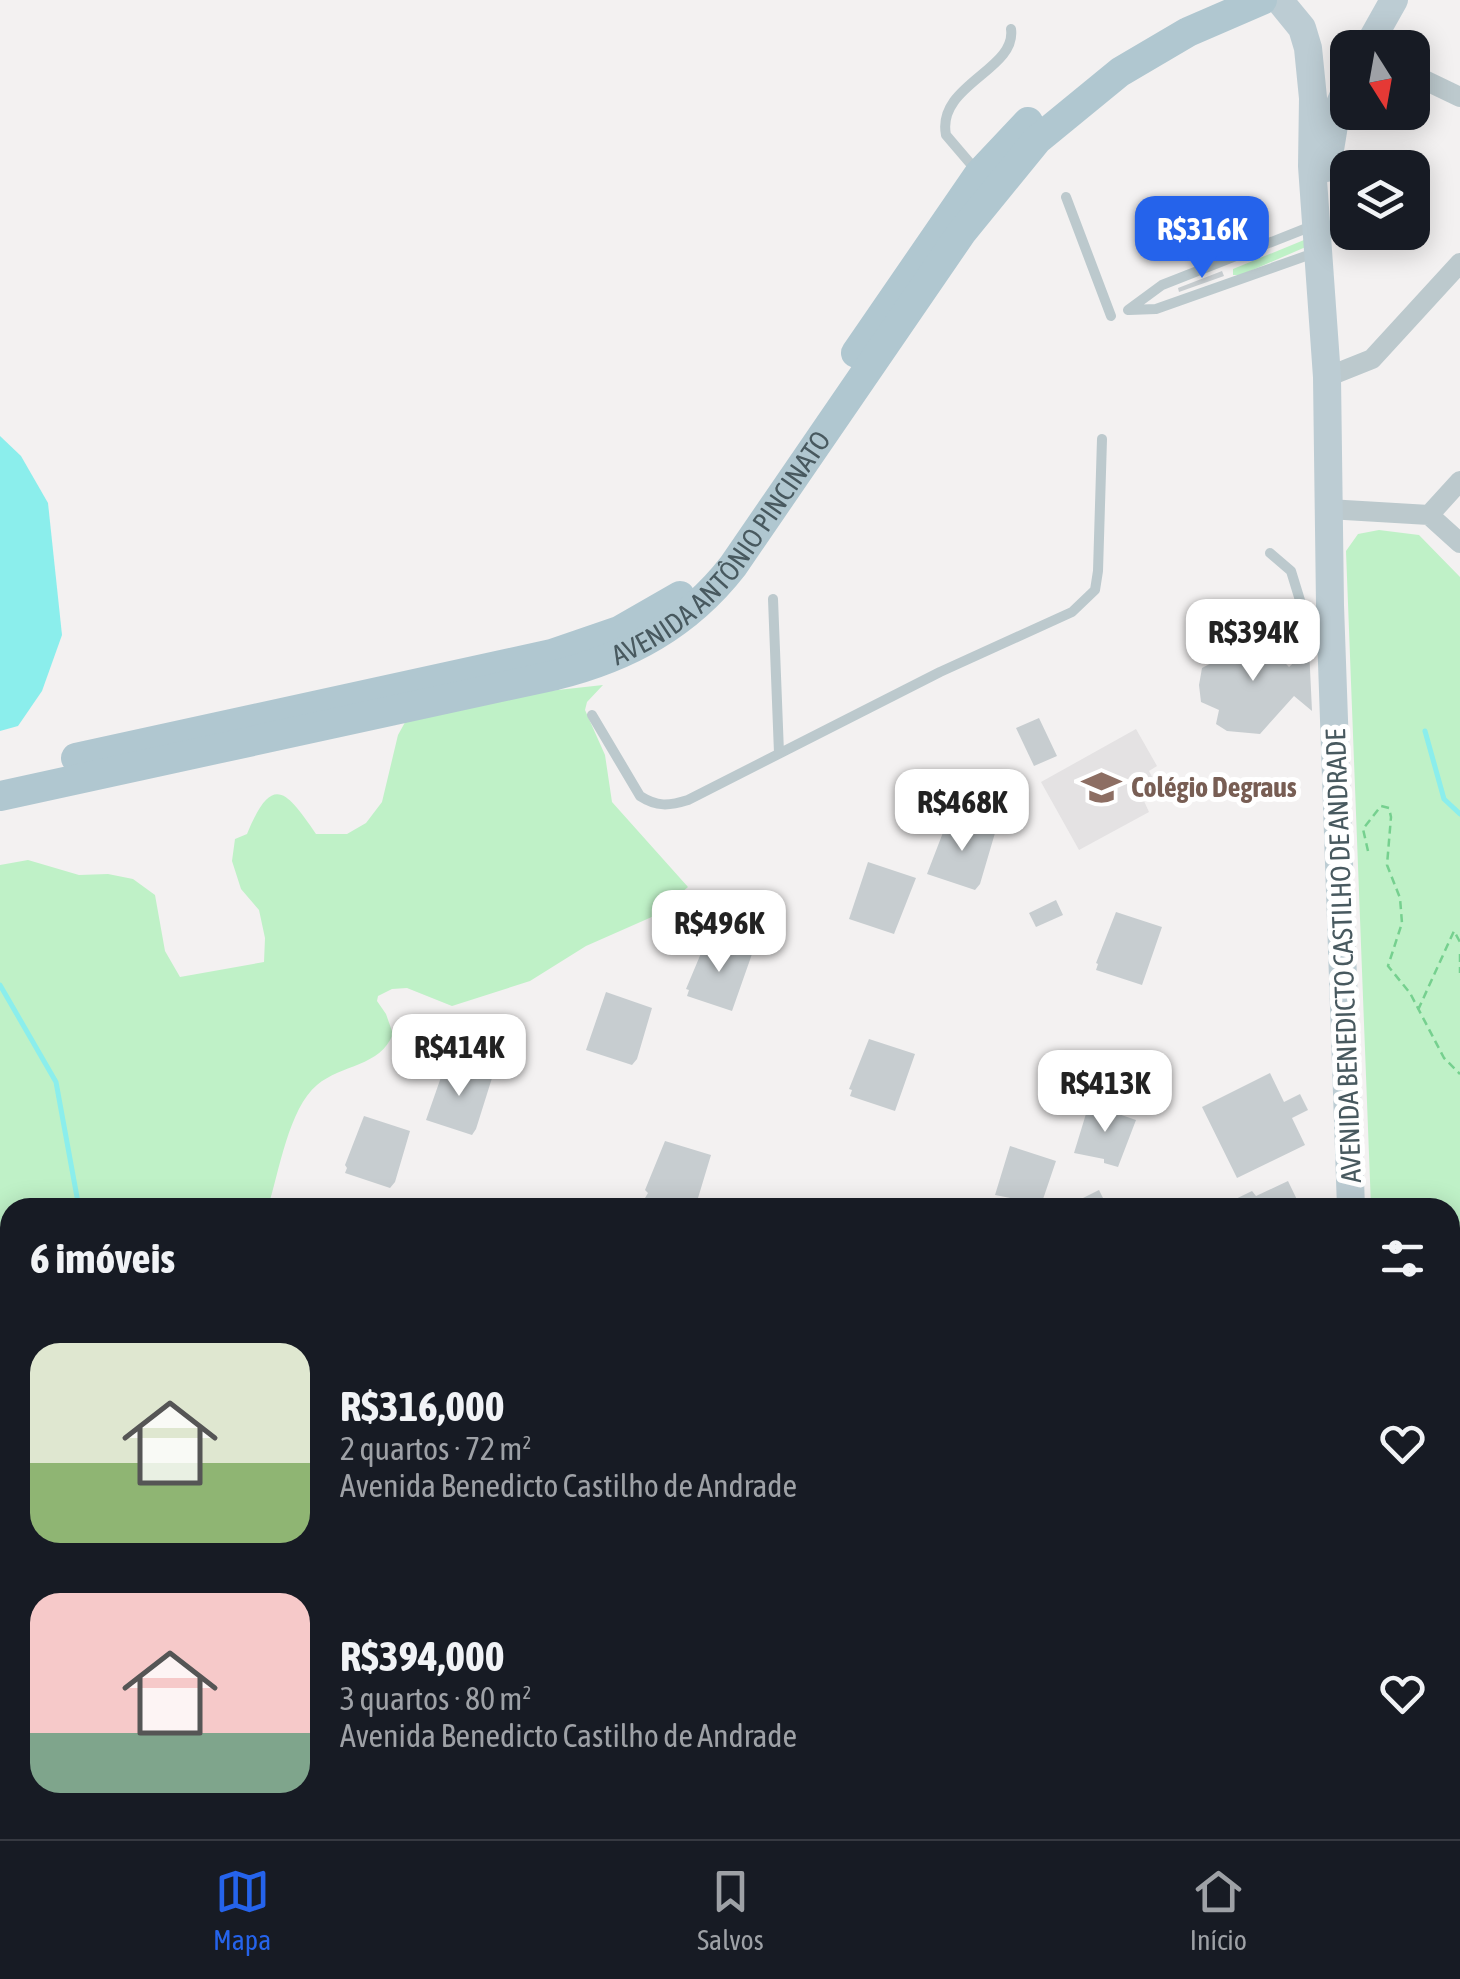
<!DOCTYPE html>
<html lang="pt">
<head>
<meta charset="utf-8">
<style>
	:root { --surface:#171b24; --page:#242831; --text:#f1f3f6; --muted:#9ea1a6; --line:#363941; --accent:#2563eb }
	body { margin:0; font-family:"Asap Condensed",sans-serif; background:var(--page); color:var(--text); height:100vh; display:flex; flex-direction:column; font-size:38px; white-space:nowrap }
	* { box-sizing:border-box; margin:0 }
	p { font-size:32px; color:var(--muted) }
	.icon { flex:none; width:55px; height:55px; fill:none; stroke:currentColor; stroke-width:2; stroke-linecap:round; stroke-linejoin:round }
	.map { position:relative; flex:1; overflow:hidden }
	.panel { position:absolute; left:0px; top:1198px; width:1460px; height:642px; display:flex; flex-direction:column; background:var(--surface); border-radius:30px 30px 0 0; box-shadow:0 5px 25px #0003 }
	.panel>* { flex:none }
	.needle { width:65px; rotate:169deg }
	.controls { position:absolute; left:1330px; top:30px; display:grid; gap:20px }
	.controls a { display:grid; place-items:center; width:100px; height:100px; border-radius:20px; background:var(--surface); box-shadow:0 5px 25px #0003; font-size:50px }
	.price { position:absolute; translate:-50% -85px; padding:0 22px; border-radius:20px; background:#fff; color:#222; font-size:32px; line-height:65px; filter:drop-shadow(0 2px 5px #0008) }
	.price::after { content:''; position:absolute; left:50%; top:60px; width:30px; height:22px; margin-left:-15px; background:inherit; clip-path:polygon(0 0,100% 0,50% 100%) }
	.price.active { background:var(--accent); color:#fff }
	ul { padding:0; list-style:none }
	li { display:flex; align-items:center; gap:30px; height:250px; padding:0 30px }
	li span { display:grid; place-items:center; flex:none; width:280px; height:200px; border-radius:30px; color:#555 }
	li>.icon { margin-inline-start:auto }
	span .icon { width:120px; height:120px; fill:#fffc; stroke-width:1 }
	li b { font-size:42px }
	h2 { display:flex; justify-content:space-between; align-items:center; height:120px; padding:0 30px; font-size:42px }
	.menu { display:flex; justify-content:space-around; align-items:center; height:140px; border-top:2px solid var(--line); background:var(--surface); font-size:28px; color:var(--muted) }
	.menu a { display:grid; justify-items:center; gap:5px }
	.menu .active { color:var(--accent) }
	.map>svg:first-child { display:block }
</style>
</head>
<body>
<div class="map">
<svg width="1460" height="1839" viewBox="0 0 1460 1839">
	<rect width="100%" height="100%" fill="#f3f1f1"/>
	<path fill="#e4e2e3" d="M1136,729L1157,766L1149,771L1160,792L1144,801L1149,812L1079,850L1041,782Z"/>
	<path fill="#bff1c7" d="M1304,240L1308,246L1241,275H1233V269Z
		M1379,530L1419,535L1460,577V1420H1450V1208L1371,1207L1346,551L1358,534Z
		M603,685L587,702L585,710L605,755L612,802L688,887L654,916L586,946L530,981L452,1006L407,988L392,989L378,996L377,1001L386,1014L393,1034C380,1067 342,1064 317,1085C289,1108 279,1172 268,1207L10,1208V1671L0,1672V865L28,860L79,875L108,874L133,879L155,895L165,951L180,977L264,962L265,938L259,910L241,889L232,861L235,839L247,834C272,773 286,790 316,834H347L366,823L382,802L398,735L414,706Z"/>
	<path fill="#8beeec" d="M0,436L21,456L48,503L62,635L42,691L18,726L0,731Z"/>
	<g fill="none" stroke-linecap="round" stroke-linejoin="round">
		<path stroke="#8beeec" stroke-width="5" d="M1425,731L1444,799L1460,814
			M0,985L56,1082L79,1208
			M394,1830L398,1839"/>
	</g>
	<path fill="#c7cdd0" d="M1222,271L1224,276L1179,292L1178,288Z
		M1224,636H1259L1289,667L1309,648L1312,711L1294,696L1260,734L1227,731L1216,724L1219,710L1201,702L1199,685L1202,668L1219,659L1217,643Z
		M1039,718L1057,756L1034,766L1016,728Z
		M949,817L995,833L980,884L975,890L927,874Z
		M868,862L916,878L894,934L849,919Z
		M1056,900L1063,915L1036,927L1029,913Z
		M1116,912L1162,927L1142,985L1096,970L1098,964L1096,963Z
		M707,939L752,954L732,1011L687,996L689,990L686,989Z
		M606,992L652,1008L637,1059L632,1065L586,1050Z
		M869,1039L915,1054L895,1111L850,1096L852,1090L849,1089Z
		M446,1063L492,1078L476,1129L472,1135L426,1120Z
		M1270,1073L1284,1102L1300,1094L1308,1110L1292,1118L1305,1145L1237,1178L1202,1107Z
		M1089,1104L1136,1120L1118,1167L1104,1163V1159L1074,1153Z
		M364,1116L410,1131L395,1182L390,1188L345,1173L347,1168L345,1165Z
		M665,1141L711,1155L695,1208H676L645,1198L648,1193L645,1190Z
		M1010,1146L1056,1161L1040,1208L1025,1205V1201L995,1195Z
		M1288,1181L1301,1208H1217L1252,1191L1256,1196Z
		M1099,1190L1108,1208H1063Z"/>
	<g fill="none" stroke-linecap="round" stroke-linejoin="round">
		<path stroke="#76d08f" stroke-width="2.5" stroke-dasharray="8 5" stroke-linecap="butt" d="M1368,851L1363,829L1381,806L1389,808L1391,817L1387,865L1400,898L1402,923L1388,966L1410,993L1444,1058L1460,1074
			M1460,954V973
			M1418,1010L1454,931L1460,942
			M533,1830L537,1839
			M544,1830L546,1839
			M580,1830L585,1839"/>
		<path stroke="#bcc9cd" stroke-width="10" d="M975,169L946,135C936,85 1017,70 1011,29
			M1066,197L1111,316
			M1128,310L1162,285L1312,226
			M1129,310L1156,309L1317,252
			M1270,553L1291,571L1307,623L1330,624
			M773,599L779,753
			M592,715L640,796C657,807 669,806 688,800L940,672L1072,612L1095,590L1098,571L1102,439
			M1371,1839L1406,1830"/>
		<path stroke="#bcc9cd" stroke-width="20" d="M1412,74L1460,97
			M1327,377L1372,359L1460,263
			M1328,509L1429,515L1460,543
			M1429,515L1460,481
			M1450,1669L1460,1666
			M1450,1793L1460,1791"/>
		<path stroke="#bcccd3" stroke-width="28" d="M1279,0L1302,28L1308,48L1313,98L1312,166L1327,377L1330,605L1351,1208
			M1367,48L1394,0
			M1327,168L1336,113L1348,85
			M1450,1533L1460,1532
			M1425,1830L1426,1839"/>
		<g stroke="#b0c7d0" stroke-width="30">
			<path d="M856,353L979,174L1028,122"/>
			<path d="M76,758L552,654L619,631L680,596"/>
			<path id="s1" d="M0,796L556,675C628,657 687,625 733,566L962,232L1037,140L1120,72L1188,32L1262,0"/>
		</g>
	</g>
	<defs>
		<symbol id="school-bare" viewBox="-9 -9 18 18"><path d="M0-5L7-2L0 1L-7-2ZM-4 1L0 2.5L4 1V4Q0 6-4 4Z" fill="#8d6e63" stroke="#fff" stroke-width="2.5" paint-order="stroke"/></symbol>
	</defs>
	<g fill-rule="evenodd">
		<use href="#school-bare" x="1074" y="760" width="55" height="55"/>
	</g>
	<g text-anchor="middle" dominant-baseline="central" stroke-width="10" stroke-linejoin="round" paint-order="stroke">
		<g font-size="28" fill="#48595f" stroke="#fff">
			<text stroke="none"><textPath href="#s1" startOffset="785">AVENIDA ANTÔNIO PINCINATO</textPath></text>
			<text transform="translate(1343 956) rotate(-92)">AVENIDA BENEDICTO CASTILHO DE ANDRADE</text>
		</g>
		<g font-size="28" font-weight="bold" fill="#785e54" stroke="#fff" text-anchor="start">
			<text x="1131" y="787">Colégio Degraus</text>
		</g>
	</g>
</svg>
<div class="controls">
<a><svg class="needle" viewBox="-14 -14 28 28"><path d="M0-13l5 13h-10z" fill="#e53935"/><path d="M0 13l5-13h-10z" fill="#9ea1a6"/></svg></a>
<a><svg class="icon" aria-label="layers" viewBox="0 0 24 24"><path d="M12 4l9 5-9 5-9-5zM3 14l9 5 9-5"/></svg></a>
</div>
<b class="price active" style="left:1202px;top:281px">R$316K</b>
<b class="price" style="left:1253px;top:684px">R$394K</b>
<b class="price" style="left:962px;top:854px">R$468K</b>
<b class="price" style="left:719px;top:975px">R$496K</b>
<b class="price" style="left:459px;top:1099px">R$414K</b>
<b class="price" style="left:1105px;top:1135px">R$413K</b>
<section class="panel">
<h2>6 imóveis<svg class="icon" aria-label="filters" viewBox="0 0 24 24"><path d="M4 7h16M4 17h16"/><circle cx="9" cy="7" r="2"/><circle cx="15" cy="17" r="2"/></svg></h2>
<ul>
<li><span style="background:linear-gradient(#dfe7d0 60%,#8fb573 0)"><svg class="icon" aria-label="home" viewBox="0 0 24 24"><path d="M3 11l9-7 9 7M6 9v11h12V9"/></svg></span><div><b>R$316,000</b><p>2 quartos · 72 m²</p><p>Avenida Benedicto Castilho de Andrade</p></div><svg class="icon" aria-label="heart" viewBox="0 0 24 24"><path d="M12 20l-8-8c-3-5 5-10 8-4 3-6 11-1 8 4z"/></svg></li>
<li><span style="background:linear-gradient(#f6c9c9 70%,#7fa58c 0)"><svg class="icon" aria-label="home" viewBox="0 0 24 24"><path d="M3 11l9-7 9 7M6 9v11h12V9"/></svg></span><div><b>R$394,000</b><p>3 quartos · 80 m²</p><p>Avenida Benedicto Castilho de Andrade</p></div><svg class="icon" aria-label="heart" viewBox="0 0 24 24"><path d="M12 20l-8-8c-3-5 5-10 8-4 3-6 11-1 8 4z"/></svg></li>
</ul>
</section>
</div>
<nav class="menu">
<a class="active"><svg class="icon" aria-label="map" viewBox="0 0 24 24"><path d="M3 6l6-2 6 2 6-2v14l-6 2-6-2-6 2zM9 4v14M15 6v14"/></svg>Mapa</a>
<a><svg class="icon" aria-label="saved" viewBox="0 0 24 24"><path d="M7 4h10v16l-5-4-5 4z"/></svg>Salvos</a>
<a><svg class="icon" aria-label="home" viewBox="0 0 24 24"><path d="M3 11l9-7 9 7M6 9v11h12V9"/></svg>Início</a>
</nav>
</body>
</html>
